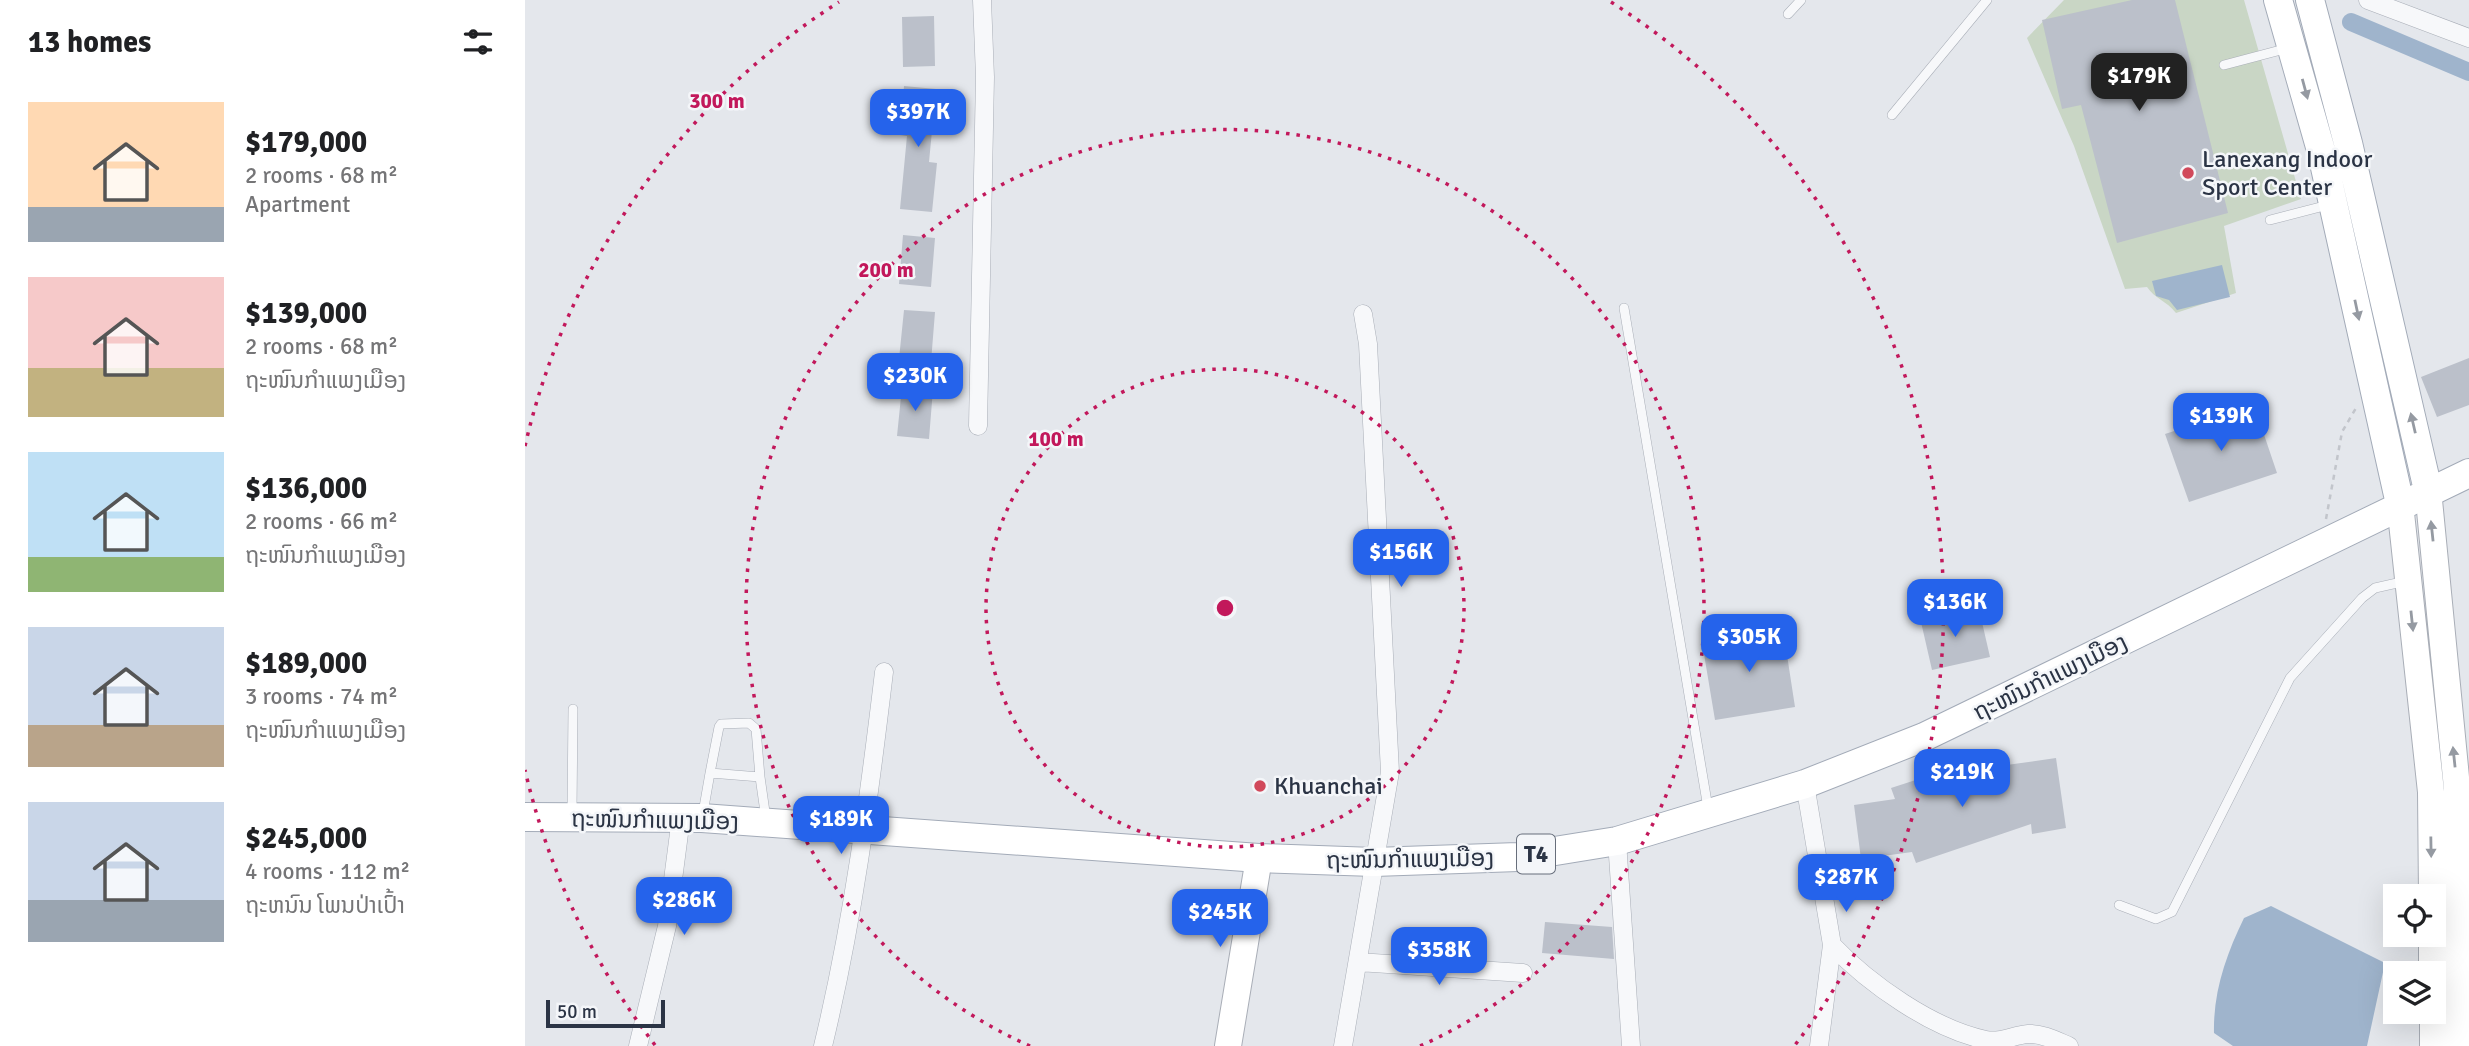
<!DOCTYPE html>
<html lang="en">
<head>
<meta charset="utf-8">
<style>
	:root { --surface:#fff; --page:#f6f6f6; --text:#202124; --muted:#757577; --accent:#2563eb }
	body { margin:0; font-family:Signika,"Noto Sans Lao",sans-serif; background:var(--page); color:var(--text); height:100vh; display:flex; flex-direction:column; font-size:26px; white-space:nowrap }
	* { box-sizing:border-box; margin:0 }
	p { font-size:23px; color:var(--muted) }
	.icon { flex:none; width:38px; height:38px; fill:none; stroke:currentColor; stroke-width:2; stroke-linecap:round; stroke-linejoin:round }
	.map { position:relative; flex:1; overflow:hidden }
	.panel { display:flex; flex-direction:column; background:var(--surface); width:525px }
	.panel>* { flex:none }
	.fabs { position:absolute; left:1858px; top:884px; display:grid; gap:14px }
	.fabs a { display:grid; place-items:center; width:63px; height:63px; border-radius:0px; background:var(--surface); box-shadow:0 7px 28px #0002; font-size:35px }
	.scale { position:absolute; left:21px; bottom:18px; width:119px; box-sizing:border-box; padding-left:7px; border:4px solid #2b3445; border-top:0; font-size:19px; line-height:24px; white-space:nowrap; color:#2b3445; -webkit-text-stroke:5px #f4f6f9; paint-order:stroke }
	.price { position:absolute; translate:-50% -60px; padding:0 16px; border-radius:14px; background:var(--accent); color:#fff; font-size:23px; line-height:46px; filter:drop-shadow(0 2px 4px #0008) }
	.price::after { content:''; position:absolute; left:50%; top:42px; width:21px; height:16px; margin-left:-10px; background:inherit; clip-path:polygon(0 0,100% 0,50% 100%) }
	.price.current { background:#222; color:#fff }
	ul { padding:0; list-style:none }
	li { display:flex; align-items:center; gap:21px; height:175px; padding:0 28px }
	li span { display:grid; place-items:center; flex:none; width:196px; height:140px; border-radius:0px; color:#555 }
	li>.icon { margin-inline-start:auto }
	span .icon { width:84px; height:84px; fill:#fffc; stroke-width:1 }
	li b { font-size:30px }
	h2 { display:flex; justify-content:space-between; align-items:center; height:84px; padding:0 28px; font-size:30px }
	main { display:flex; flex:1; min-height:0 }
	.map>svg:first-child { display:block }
</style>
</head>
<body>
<main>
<section class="panel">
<h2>13 homes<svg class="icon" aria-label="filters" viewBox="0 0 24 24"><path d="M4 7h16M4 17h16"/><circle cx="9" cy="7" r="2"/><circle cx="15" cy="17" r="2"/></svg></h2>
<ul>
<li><span style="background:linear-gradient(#ffd9b3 75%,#9aa5b1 0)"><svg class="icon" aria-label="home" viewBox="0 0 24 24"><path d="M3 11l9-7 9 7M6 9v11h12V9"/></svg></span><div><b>$179,000</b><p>2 rooms · 68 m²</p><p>Apartment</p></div></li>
<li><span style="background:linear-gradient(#f6c9c9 65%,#c2b280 0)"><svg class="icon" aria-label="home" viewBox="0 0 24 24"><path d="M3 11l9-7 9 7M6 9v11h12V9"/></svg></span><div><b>$139,000</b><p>2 rooms · 68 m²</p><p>ຖະໜົນກຳແພງເມືອງ</p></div></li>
<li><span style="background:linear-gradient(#bfe0f5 75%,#8fb573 0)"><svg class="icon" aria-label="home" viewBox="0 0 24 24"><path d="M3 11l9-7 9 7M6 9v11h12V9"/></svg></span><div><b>$136,000</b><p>2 rooms · 66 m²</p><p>ຖະໜົນກຳແພງເມືອງ</p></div></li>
<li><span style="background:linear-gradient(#c9d6e8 70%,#b9a48a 0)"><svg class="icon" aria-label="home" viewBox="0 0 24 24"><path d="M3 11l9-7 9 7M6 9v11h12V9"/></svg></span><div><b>$189,000</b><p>3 rooms · 74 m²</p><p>ຖະໜົນກຳແພງເມືອງ</p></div></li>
<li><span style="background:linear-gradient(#c9d6e8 70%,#9aa5b1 0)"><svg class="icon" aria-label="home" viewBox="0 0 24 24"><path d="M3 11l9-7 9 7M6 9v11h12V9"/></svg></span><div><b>$245,000</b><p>4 rooms · 112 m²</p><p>ຖະຫນົນ ໂພນປ່າເປົ້າ</p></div></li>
</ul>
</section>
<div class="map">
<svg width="1944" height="1046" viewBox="0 0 1944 1046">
	<rect width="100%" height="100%" fill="#e4e7ec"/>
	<path fill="#c9d6c5" d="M1539,0H1719L1776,199L1699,226L1711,293L1651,313C1642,301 1630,299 1622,287L1600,289L1549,146L1502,38Z"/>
	<path fill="#9fb4cc" d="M1697,265L1705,297L1652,310L1644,300L1631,296L1627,281Z
		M1746,906L1860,963L1842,1046H1708L1689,1033C1688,992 1701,955 1719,918Z"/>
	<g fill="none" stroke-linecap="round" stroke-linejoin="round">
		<path stroke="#9fb4cc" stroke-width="18" d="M1826,22L1944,72"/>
	</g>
	<path fill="#bbc0ca" d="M1607,0H1650L1703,213L1592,243L1556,105L1537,109L1517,20Z
		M409,16L410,66L378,67L377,17Z
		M379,86L411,89L404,162L412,163L407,212L375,209L382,136L375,135Z
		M378,235L410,238L406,287L374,284Z
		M379,310L410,312L406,362L374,359Z
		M1944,358V405L1912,417L1896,377Z
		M377,387L408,389L404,439L372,436Z
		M1729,405L1752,473L1664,502L1640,434Z
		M1454,609L1465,657L1407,670L1396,622Z
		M1258,629L1270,707L1190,720L1177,642Z
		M1471,754L1475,766L1531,758L1541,828L1507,834L1506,824L1391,863L1387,852L1336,859L1329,805L1370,799L1366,788Z
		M1020,922L1087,927L1089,959L1017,953Z"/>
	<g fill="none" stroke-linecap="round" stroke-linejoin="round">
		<defs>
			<path id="lane" d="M1263,14L1276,0
				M1699,65L1763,48
				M1367,115L1462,0
				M1745,220L1803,205
				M1099,308L1183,808
				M185,773L194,727L196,724L224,723L231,729L235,777
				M47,812L48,709
				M178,813L185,773L235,777L241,819
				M1594,905L1631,919L1647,912L1765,678L1837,598L1850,588L1881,581"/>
			<path id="street" d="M1843,0L1944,38
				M453,426L460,77L457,0
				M1280,784L1307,945L1294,1046
				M1092,841L1106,1046
				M1307,945C1344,984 1408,1029 1461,1040C1477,1043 1488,1035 1503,1034C1517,1033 1532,1041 1544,1046
				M833,962L998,973
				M113,1046L142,926L156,818
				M298,1046C328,922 344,798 359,672
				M818,1046L865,772L843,344L838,314"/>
			<path id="secondary" d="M1903,490L1932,788L1933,1046
				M1875,504L1906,792L1907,896
				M1907,934V973
				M1908,1012V1046
				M703,1046L734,858"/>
			<path id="primary" d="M1753,0L1797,154L1875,504
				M1785,0L1823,143L1903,490
				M0,817L177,818L734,858L849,862L993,857L1092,841L1280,784L1399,737L1944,473"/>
		</defs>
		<use href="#lane" stroke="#a9aeb7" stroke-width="10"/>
		<use href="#street" stroke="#a9aeb7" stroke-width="19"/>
		<use href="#secondary" stroke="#a9aeb7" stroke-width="28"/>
		<use href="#primary" stroke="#a3abb8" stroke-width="30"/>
		<path stroke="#c2c5cb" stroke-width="2.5" stroke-dasharray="5 5" stroke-linecap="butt" d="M1801,519L1817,432L1831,408"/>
		<use href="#lane" stroke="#f7f8fa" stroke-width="9"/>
		<use href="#street" stroke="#f7f8fa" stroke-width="18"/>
		<use href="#secondary" stroke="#fff" stroke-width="26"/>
		<use href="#primary" stroke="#fff" stroke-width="28"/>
	</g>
	<defs><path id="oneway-solid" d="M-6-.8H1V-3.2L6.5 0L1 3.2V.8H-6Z" transform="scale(1.75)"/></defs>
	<g fill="#959aa2">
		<use href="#oneway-solid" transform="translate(1780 89) rotate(75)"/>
		<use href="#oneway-solid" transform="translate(1832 310) rotate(78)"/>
		<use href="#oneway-solid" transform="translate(1888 423) rotate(-103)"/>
		<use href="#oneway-solid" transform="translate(1907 531) rotate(-96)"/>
		<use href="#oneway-solid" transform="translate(1887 621) rotate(84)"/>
		<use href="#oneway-solid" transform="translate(1929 757) rotate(-96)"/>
		<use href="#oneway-solid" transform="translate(1906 847) rotate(89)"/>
	</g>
	<g fill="none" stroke="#c2185b" stroke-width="3.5" stroke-dasharray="3.5 7">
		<circle cx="700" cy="608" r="239"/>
		<path d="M505 1046A479 479 0 1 1 895 1046"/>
		<path d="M130 1045A718 718 0 0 1 0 770M0 446A718 718 0 0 1 314 2M1086 2A718 718 0 0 1 1270 1045"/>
	</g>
	<g fill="#d1495b" stroke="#f4f6f9" stroke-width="2.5">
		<circle cx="1663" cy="173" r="7"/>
		<circle cx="735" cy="786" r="7"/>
	</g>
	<g text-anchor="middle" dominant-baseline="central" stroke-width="5" stroke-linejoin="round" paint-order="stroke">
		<rect fill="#f4f6f9" stroke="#676e7b" stroke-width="2" x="992" y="834.5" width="38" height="39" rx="5"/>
		<g font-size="23" font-weight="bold" fill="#2b3445">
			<text x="1011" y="854">T4</text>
		</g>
		<g font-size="24" fill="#2b3445" stroke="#f4f6f9" text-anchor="start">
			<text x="1677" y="159">Lanexang Indoor<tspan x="1677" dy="28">Sport Center</tspan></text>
			<text x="749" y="786">Khuanchai</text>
		</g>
		<g font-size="24" fill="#2b3445" stroke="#f4f6f9">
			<text transform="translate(1525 677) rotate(-26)">ຖະໜົນກຳແພງເມືອງ</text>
			<text transform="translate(130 820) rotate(1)">ຖະໜົນກຳແພງເມືອງ</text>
			<text transform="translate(885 859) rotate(-1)">ຖະໜົນກຳແພງເມືອງ</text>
		</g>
	</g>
	<circle cx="700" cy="608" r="10" fill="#c2185b" stroke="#f4f6f9" stroke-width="3.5"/>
	<g font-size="21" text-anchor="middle" font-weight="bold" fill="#c2185b" stroke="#f4f6f9" stroke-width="5" stroke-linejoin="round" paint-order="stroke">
		<text x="192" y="108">300 m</text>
		<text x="361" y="277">200 m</text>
		<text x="531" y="446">100 m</text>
	</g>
</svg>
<div class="fabs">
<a><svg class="icon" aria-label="locate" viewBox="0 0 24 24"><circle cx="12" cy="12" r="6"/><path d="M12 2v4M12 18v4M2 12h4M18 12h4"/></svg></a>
<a><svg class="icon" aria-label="layers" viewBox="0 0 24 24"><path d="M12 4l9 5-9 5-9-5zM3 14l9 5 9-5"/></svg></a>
</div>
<div class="scale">50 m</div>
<b class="price current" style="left:1614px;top:113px">$179K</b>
<b class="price" style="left:393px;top:149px">$397K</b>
<b class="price" style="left:390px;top:413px">$230K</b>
<b class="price" style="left:1696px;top:453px">$139K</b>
<b class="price" style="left:876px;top:589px">$156K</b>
<b class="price" style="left:1430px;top:639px">$136K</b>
<b class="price" style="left:1224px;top:674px">$305K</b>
<b class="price" style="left:1437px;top:809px">$219K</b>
<b class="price" style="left:316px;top:856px">$189K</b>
<b class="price" style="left:1321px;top:914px">$287K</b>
<b class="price" style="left:159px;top:937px">$286K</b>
<b class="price" style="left:695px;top:949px">$245K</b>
<b class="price" style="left:914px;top:987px">$358K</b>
</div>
</main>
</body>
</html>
